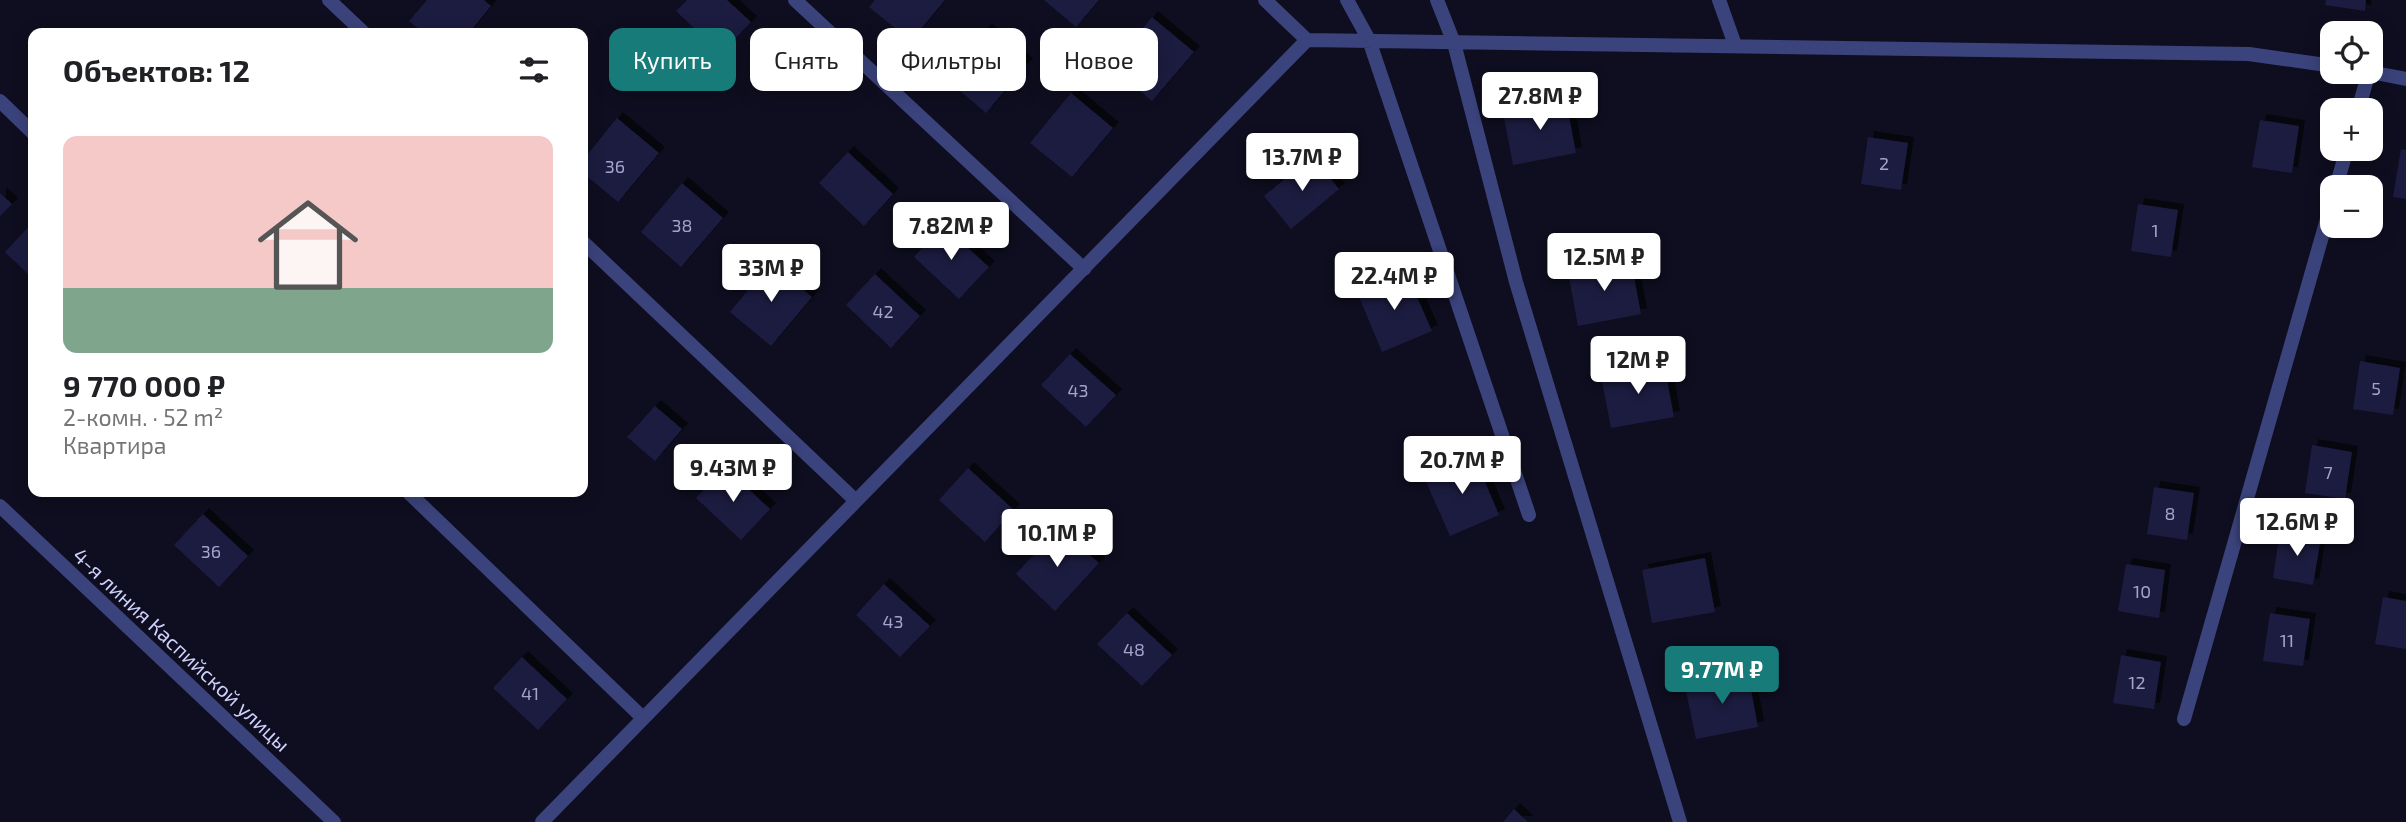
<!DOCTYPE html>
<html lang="ru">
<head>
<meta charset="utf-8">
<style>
	:root { --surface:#fff; --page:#f2f2f2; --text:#202124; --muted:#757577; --accent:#177c79 }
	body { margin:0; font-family:"Exo 2",sans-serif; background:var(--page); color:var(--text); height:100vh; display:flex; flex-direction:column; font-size:26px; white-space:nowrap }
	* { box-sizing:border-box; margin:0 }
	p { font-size:23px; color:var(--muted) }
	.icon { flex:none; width:38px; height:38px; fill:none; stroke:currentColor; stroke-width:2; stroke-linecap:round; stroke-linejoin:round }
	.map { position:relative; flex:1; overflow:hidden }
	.drawer { position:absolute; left:28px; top:28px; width:560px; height:469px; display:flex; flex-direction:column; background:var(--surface); border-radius:14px; box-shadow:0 4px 18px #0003 }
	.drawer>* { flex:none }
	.guide { position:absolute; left:609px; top:28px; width:665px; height:63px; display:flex; gap:14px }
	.fabs { position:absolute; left:2320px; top:21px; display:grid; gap:14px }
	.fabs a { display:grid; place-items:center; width:63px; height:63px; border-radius:14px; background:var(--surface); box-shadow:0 4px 18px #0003; font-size:35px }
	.price { position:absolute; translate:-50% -60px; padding:0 16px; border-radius:7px; background:#fff; color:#222; font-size:23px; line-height:46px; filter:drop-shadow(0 2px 4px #0008) }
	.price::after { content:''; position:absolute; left:50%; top:42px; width:21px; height:16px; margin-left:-10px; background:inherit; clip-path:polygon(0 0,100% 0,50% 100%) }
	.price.active { background:var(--accent); color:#fff }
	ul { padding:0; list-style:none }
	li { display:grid; align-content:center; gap:14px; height:371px; padding:0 35px }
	li span { display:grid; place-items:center; height:217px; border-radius:14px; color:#555 }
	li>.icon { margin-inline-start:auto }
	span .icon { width:126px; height:126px; fill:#fffc; stroke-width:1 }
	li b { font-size:30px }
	h2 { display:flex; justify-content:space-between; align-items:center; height:84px; padding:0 35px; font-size:30px }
	.chip { padding:0 24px; border-radius:14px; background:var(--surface); box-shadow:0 4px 18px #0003; font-size:24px; line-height:63px }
	.chip.active { background:var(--accent); color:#fff }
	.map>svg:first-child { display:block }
</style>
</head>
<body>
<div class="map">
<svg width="2406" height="822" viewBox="0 0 2406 822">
	<defs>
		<filter id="shadow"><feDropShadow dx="6" dy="-6" stdDeviation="0" flood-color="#0009"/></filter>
	</defs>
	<rect width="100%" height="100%" fill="#0e0e20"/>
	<path fill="#1d1b40" filter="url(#shadow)" d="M427,0H484L491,6L469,33H424L409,21Z
		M687,0H727L751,22L721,54L676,11Z
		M875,0H945L911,41L869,7Z
		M1044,0H1099L1076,27Z
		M2326,0H2366L2365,11L2325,5Z
		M1152,17L1194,52L1152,101L1111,67Z
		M986,29L1027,64L986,113L945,78Z
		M1071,93L1113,128L1072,177L1030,143Z
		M1566,100L1576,153L1513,165L1503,112Z
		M617,118L659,153L618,202L583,173V160Z
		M2260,120L2299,126L2292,173L2252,167Z
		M1868,137L1908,143L1901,190L1861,184Z
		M2401,149L2406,150V199L2393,197Z
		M848,152L893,194L864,226L819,183Z
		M1312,156L1339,189L1291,229L1264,196Z
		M682,183L723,218L681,267L641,232Z
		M0,193L12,204L0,216Z
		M2138,204L2178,210L2171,257L2131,251Z
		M33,222V279L5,252Z
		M943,225L989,267L959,299L914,257Z
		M1631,261L1641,314L1578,326L1568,272Z
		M771,262L812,297L771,346L730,312Z
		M1406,272L1432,331L1382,352L1357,292Z
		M875,274L920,316L891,348L846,305Z
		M1070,354L1116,395L1086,427L1041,385Z
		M2360,361L2400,368L2393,415L2353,409Z
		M1664,363L1674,417L1611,428L1601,376Z
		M655,406L682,429L655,461L627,437Z
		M2312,445L2352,452L2345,499L2305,493Z
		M1474,456L1499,515L1450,536L1424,477Z
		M725,467L770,509L741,540L696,498Z
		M968,468L1014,510L985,542L939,500Z
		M2154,487L2194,493L2187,540L2147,534Z
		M203,514L248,556L219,587L174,545Z
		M1059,527L1099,563L1055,611L1016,574Z
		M2280,531L2321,537L2313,585L2273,578Z
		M1705,558L1715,612L1652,623L1642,570Z
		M2126,564L2165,570L2159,618L2118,611Z
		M884,584L930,626L900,657L856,615Z
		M2383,597L2406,601V649L2375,644Z
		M1127,613L1172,655L1142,686L1097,644Z
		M2270,613L2310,619L2303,666L2263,661Z
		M2121,655L2161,662L2154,709L2113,703Z
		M522,657L567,699L538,730L493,688Z
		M1748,674L1758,727L1696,739L1685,686Z
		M1514,809L1528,822H1503Z"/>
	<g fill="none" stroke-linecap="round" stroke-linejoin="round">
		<path stroke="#3b437c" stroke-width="14" d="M329,0L364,33
			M795,0L1084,269
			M0,101L33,133
			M583,242L855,500
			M408,492L643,718
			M0,506L334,822"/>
		<path stroke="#3b437c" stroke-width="14" d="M1265,0L1307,40
			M1347,0L1369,40L1529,515
			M1437,0L1454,43L1516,282L1680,822
			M1719,0L1735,45
			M2370,72L2406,79
			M2358,110L2369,72
			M2336,187L2347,149
			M2184,719L2333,198
			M542,822L1307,40L2249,54L2333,66"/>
	</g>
	<g text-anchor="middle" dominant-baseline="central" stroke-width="5" stroke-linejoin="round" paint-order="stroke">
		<g font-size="18" fill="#a2a4ce">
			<text x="1884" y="163">2</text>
			<text x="615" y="166">36</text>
			<text x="682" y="225">38</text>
			<text x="2155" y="230">1</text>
			<text x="883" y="311">42</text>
			<text x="2376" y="388">5</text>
			<text x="1078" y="390">43</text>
			<text x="2328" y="472">7</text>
			<text x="2170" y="513">8</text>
			<text x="211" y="551">36</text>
			<text x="2142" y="591">10</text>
			<text x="893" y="621">43</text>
			<text x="2287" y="640">11</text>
			<text x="1134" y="649">48</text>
			<text x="2137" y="682">12</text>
			<text x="530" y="693">41</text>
		</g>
		<g font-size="21" fill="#cfd1fd" stroke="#0e0e20">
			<text transform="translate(182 649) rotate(43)">4-я линия Каспийской улицы</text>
		</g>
	</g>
</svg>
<div class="fabs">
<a><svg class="icon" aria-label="locate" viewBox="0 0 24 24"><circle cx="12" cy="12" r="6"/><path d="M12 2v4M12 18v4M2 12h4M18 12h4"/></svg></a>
<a>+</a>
<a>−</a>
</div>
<b class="price" style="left:1540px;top:132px">27.8M ₽</b>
<b class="price" style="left:1302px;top:193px">13.7M ₽</b>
<b class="price" style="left:951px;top:262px">7.82M ₽</b>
<b class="price" style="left:1604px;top:293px">12.5M ₽</b>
<b class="price" style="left:771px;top:304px">33M ₽</b>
<b class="price" style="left:1394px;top:312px">22.4M ₽</b>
<b class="price" style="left:1638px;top:396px">12M ₽</b>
<b class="price" style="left:1462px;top:496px">20.7M ₽</b>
<b class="price" style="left:733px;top:504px">9.43M ₽</b>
<b class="price" style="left:2297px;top:558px">12.6M ₽</b>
<b class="price" style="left:1057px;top:569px">10.1M ₽</b>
<b class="price active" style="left:1722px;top:706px">9.77M ₽</b>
<div class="guide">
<a class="chip active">Купить</a>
<a class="chip">Снять</a>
<a class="chip">Фильтры</a>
<a class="chip">Новое</a>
</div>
<section class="drawer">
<h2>Объектов: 12<svg class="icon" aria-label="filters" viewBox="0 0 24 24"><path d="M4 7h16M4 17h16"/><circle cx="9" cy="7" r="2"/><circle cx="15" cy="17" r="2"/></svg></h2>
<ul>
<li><span style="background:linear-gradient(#f6c9c9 70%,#7fa58c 0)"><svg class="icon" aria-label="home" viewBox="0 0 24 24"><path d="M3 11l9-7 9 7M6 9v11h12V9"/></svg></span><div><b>9 770 000 ₽</b><p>2-комн. · 52 m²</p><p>Квартира</p></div></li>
</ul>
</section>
</div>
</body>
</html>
